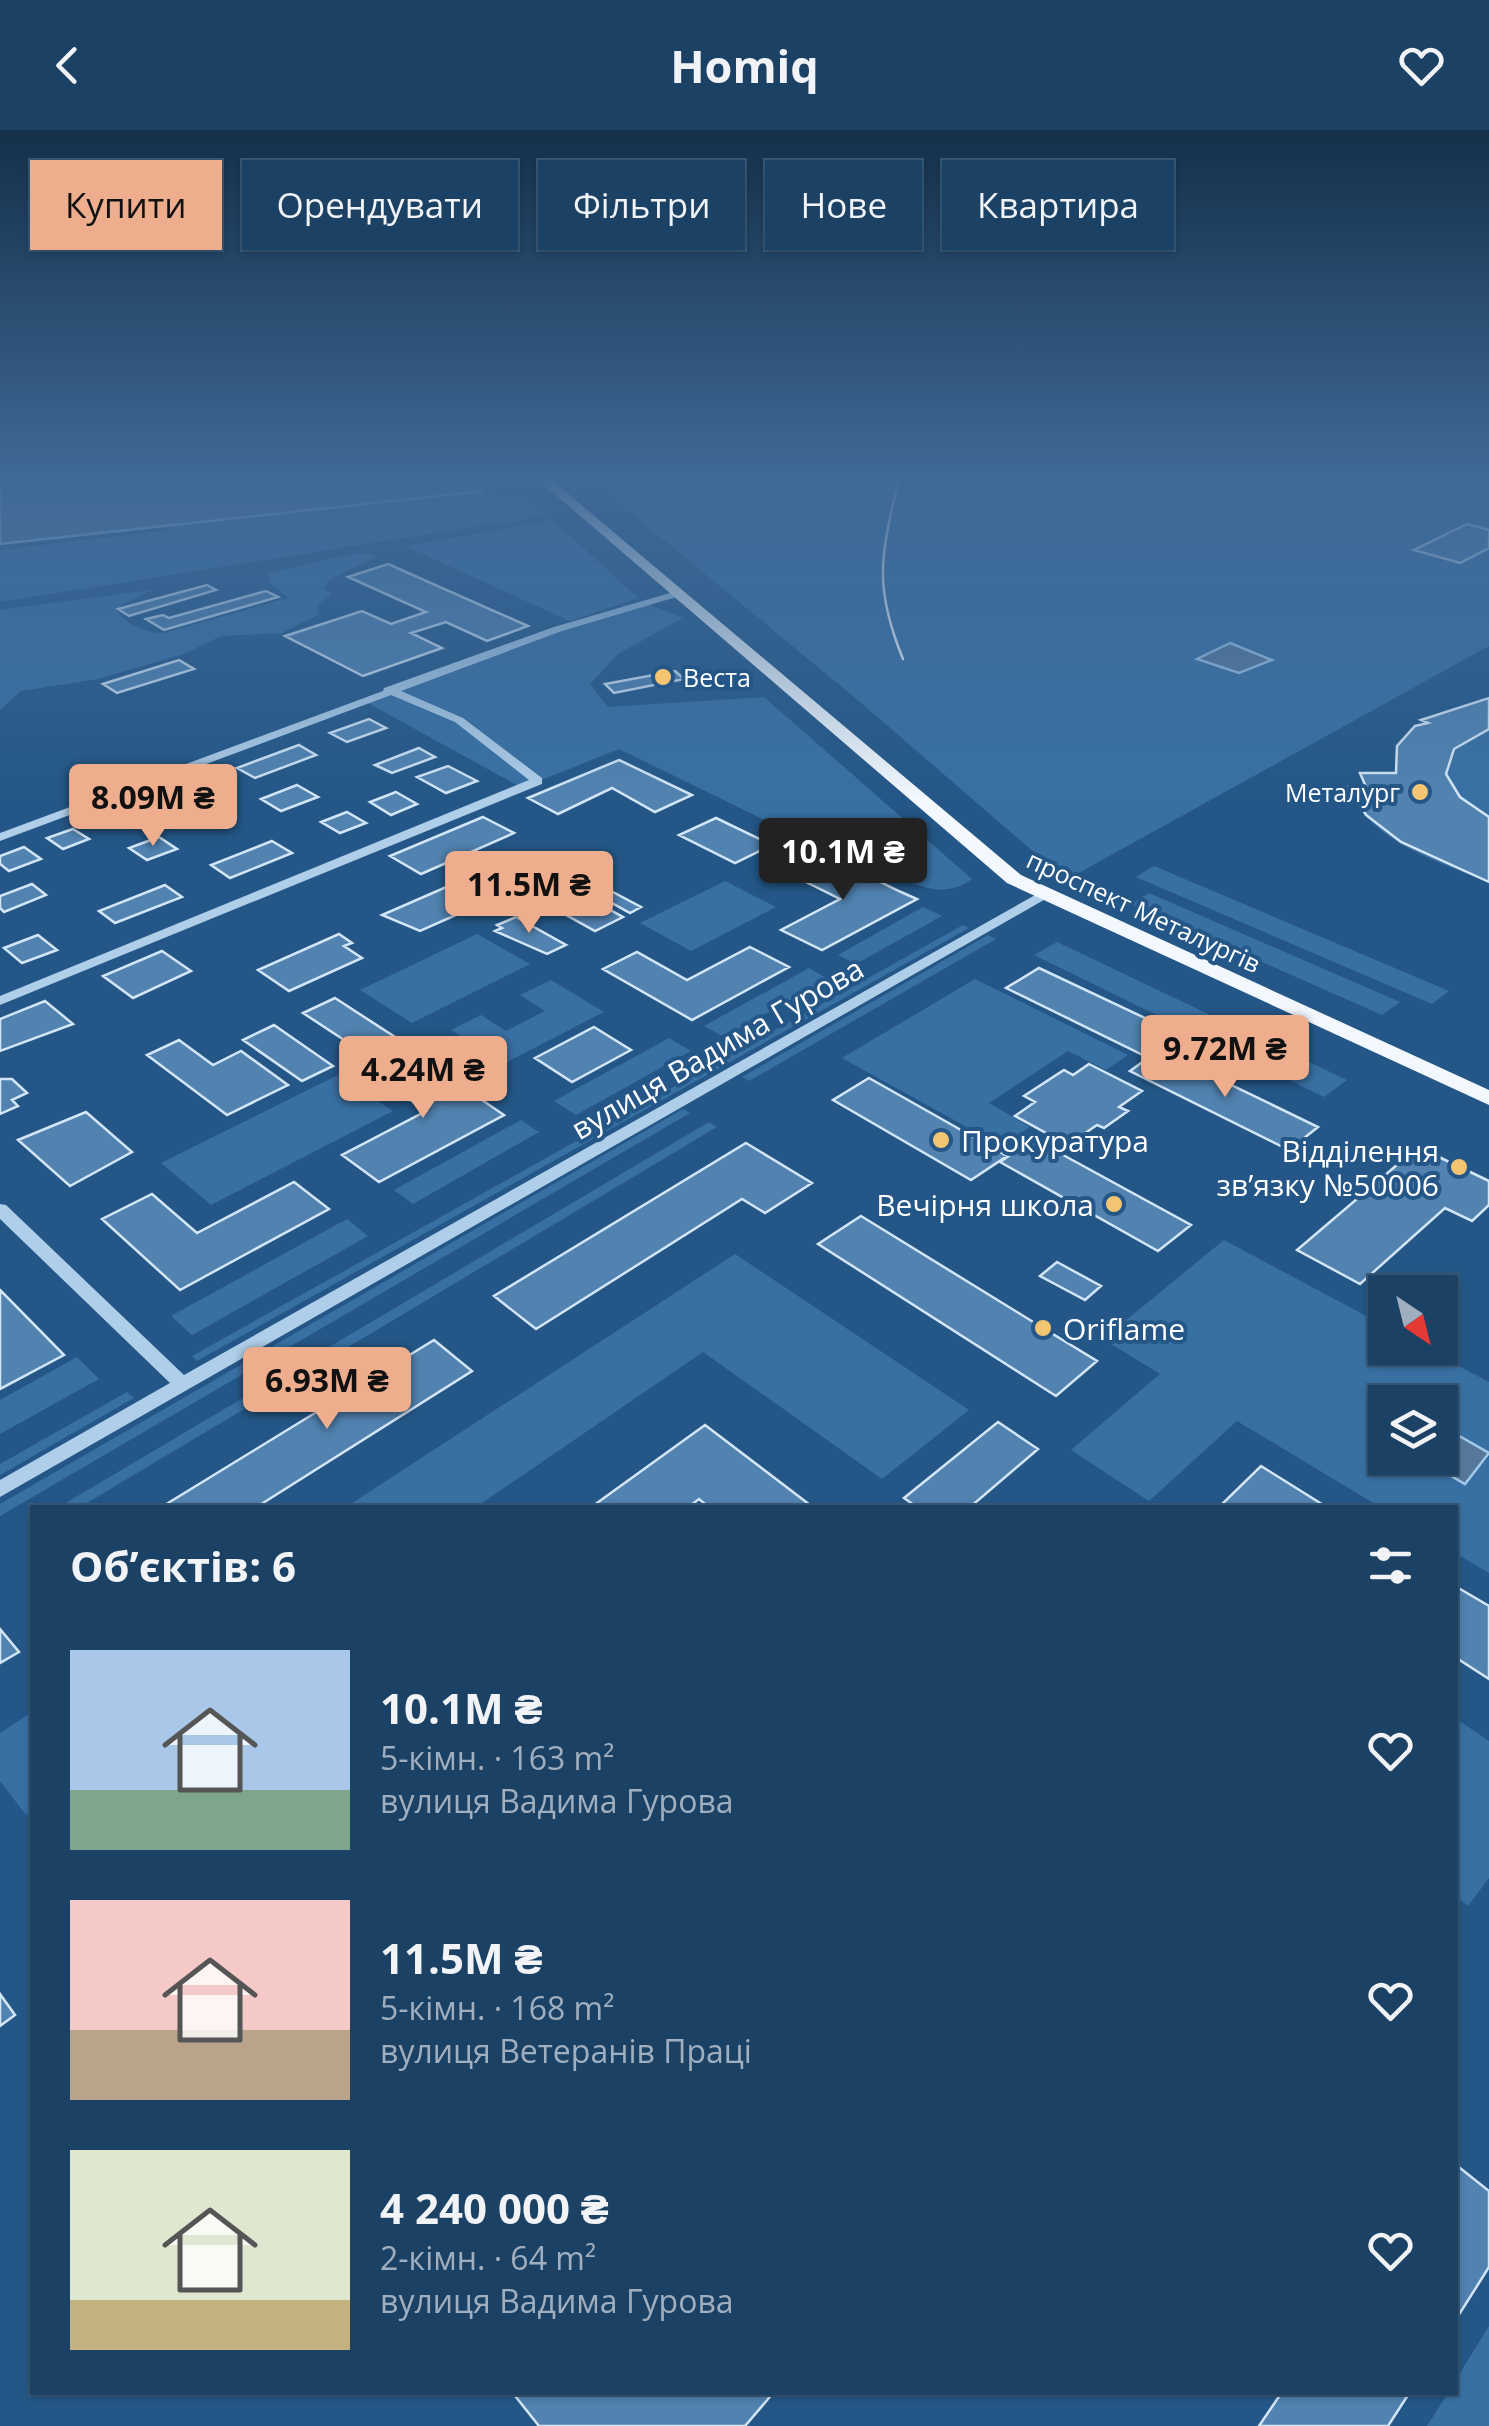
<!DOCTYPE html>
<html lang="uk">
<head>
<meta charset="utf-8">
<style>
	:root { --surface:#1b4165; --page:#24486b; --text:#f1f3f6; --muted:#a0afbf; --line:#395a79; --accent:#eead8d }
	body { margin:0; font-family:"Open Sans",sans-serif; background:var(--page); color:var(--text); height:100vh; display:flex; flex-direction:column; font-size:38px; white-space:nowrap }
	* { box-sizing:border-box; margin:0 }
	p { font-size:32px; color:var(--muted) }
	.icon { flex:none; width:55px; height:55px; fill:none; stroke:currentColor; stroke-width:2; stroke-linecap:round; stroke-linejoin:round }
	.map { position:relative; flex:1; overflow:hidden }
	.panel { position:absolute; left:30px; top:1375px; width:1428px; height:890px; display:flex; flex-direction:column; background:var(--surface); border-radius:0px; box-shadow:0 2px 8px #0004,0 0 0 2px var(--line) }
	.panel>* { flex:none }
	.guide { position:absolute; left:30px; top:30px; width:1430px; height:90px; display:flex; gap:20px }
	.needle { width:65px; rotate:145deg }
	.fabs { position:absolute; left:1368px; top:1145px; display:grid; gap:20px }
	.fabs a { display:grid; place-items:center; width:90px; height:90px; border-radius:0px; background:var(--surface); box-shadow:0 2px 8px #0004,0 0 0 2px var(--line); font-size:50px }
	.price { position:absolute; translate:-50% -85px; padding:0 22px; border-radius:10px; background:var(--accent); color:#111; font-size:32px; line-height:65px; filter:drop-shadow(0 2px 5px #0008) }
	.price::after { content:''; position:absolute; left:50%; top:60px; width:30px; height:22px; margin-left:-15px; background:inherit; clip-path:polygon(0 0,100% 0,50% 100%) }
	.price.on { background:#222; color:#fff }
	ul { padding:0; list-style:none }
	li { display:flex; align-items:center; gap:30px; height:250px; padding:0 40px }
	li span { display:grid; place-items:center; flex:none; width:280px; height:200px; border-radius:0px; color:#555 }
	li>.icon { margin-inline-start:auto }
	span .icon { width:120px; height:120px; fill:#fffc; stroke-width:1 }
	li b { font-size:42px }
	h2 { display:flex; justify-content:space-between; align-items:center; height:120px; padding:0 40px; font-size:42px }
	.pill { padding:0 35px; border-radius:0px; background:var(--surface); box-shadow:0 2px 8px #0004,0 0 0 2px var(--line); font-size:35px; line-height:90px }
	.pill.on { background:var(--accent); color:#111 }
	header { display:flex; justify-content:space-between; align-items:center; height:130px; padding:0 40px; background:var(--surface); font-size:45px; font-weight:700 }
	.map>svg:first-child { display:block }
</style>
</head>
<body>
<header><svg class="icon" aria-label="back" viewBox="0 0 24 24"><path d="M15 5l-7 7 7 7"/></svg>Homiq<svg class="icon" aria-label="heart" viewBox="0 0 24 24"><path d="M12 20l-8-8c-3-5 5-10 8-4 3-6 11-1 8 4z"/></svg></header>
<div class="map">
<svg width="1489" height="2296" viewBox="0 0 1489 2296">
	<rect width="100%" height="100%" fill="#245787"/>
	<path fill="#3970a3" d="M674,347H1489V516L1066,750L859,571L601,358Z
		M484,361L505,368L526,365L549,385L0,472V420L171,400L168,395Z
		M553,390L638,468L570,491L405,416Z
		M357,423L379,426L330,449L324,458L331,465L317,476L319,484L282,503L221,506L184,524L98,549L21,561L0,580V480L151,460L116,478C123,494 148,504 164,503L288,468L271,454L268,443Z
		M641,471L683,488L618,524L590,554L608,577L764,567L972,749C925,785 865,716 816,715L619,619L522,658L366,572Z
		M1489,568V752C1441,733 1367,711 1349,657L1365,656L1360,643H1395C1394,609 1400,606 1427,594L1421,590Z
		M1154,736L1449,861L1432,874L1136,747Z
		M725,751L776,777L691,821L640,793Z
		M1149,763L1400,872L1382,885L1131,774Z
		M923,777L942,786L856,834L838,825Z
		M963,795L969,798L197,1231L192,1226Z
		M477,804L530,834L412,893L360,860Z
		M988,805L996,809L749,951L742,947Z
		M1057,812L1347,950L1324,967L1034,825Z
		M809,838L828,849L724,907L704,896Z
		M975,849L1128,925L1106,940L1068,921L989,973L1030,997L1001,1016L842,928Z
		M551,850L604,882L503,934L451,900L481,885L506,901L545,881L520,865Z
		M669,908L691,921L576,985L554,971Z
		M340,944L393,981L211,1075L161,1033Z
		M683,979L690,983L0,1386V1374Z
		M521,990L539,1002L413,1074L394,1060Z
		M709,992L717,997L80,1377H59Z
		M347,1089L368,1106L192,1205L171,1186Z
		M1224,1110L1385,1196V1218H1425L1489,1252V1323L1440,1295V1272H1385V1328H1420L1464,1353L1489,1327V1443L1455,1423V1378L1380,1377L1237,1291L1149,1371L1071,1320L1160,1244L1103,1209Z
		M735,1124L969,1280L882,1349L703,1222L476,1377H346Z
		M77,1227L99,1249L0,1304V1270Z
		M127,1262L134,1268L0,1345V1334Z
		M32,1582V1680L26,1685L0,1651V1603Z
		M1455,1588L1489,1611V1748L1468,1776L1455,1766Z
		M1489,2196V2296H1427L1448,2263L1455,2262V2251Z"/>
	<path fill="#56799b" stroke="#a3c9ea" stroke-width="2.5" d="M0,347H468L484,361L0,414Z
		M1230,513L1272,530L1239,543L1197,529Z
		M1440,1295L1489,1323L1465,1354L1420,1328H1440Z"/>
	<path fill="#5182b0" stroke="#d3e6f7" stroke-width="2.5" d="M1467,394L1489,400V418L1460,433L1414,420Z
		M388,434L528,496L487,511L446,492L411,503L442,518L363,546L285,506L362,481L391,494L426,482L348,447Z
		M207,455L216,460L129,486L118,479Z
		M266,461L278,467L164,500L146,489L163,485L169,488Z
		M179,530L194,539L117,563L103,554Z
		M675,541L684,549L614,563L605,554Z
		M1489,568V599L1454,619L1446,644L1460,667L1489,687V752L1401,712L1366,685L1349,657H1366L1360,643H1396L1397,616L1415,596L1428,593L1421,590Z
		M369,589L386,598L347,612L330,603Z
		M299,615L316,625L255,648L237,638Z
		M419,618L435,627L392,643L375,635Z
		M619,630L692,665L655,682L612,658L558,684L528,668Z
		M448,636L477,651L446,663L417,647Z
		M197,653L210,661L183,671L170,663Z
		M297,655L318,667L281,681L261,669Z
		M396,662L417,674L391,685L370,672Z
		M147,673L161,682L133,692L120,683Z
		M347,682L366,693L340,703L321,692Z
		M483,687L514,703L421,744L390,726Z
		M716,688L772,715L735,733L679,705Z
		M73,699L89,709L63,719L47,708Z
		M159,707L177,719L147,730L129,718Z
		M272,711L292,723L230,748L211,735Z
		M24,717L41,729L9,741L0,734V726Z
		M825,725L901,762L917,769L822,820L781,800L840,769L788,743Z
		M596,753L641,777L630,783L585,758Z
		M32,754L46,765L4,782L0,778V766Z
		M165,755L182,767L115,793L99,781Z
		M451,755L483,773L420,801L382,785Z
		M572,759L623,787L595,801L543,772Z
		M516,787L566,815L547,824L495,801L502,798L497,795Z
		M339,804L352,813L344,816L362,828L289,861L258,840Z
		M38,805L57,820L22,833L4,818Z
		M750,817L789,837L692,890L603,839L637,822L687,850Z
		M162,821L191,841L133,868L103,846Z
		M1039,838L1181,905L1149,928L1006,858Z
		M335,868L398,909L367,925L303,883Z
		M45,871L73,894L0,921V889Z
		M274,895L333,936L302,951L243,910Z
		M594,897L631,920L572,952L535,928Z
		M179,910L213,935L241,921L288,955L227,985L147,925Z
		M1159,920L1318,997L1289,1020L1130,941Z
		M422,929L504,985L379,1052L342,1025L426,981L381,950Z
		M1089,934L1142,961L1119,977L1128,981L1104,998L1097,995L1068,1015L1015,986L1035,972L1024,966L1064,940L1073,945Z
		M869,948L1007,1026L971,1050L833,970Z
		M0,949H12L27,963L12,970L18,976L0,984Z
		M86,982L132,1022L70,1056L18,1010Z
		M1034,1009L1054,1020L1191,1095L1158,1121L1000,1032Z
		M746,1013L812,1053L765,1083L742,1069L536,1199L494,1166Z
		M1418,1017L1489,1051V1075L1472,1091L1445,1078L1360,1154L1297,1120Z
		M294,1052L329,1079L180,1160L102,1089L152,1064L197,1103Z
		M861,1086L1043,1198L1097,1231L1056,1266L818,1114Z
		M1057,1132L1101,1156L1085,1170L1040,1146Z
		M0,1160L64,1225L0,1259Z
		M434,1210L472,1241L255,1378H160Z
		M998,1292L1038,1319L969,1378H918L904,1368Z
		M705,1295L814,1378H710L699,1369L687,1378H590Z
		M1261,1336L1328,1378L1220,1376Z
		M1455,1456L1489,1476V1549L1455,1527Z
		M0,1499L19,1522L0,1533Z
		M0,1864L15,1885L0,1896Z
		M1455,2034L1489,2061V2137L1455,2191Z
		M512,2262H774L745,2296H539Z
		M1282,2262H1410L1388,2296H1259Z"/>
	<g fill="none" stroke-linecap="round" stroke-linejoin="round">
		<path fill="#afcee9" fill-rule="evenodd" d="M635,347H667L663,350Z
			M680,460L685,463L683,465L562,501L401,561L463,588L542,648V654L0,875V866L529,650L455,592L391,565L0,711V703L383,561L384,558L554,497Z
			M1044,760L1051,764L1049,767L0,1367V1350L170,1253L0,1089V1074L6,1075L184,1245Z"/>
		<path fill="#f2f8fe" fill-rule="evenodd" d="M535,347H548L1021,745L1489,960V975L1007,753Z"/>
		<path stroke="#fff" stroke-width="2.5" d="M899,347C882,424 872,453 903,529"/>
	</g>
	<linearGradient id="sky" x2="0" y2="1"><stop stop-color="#14304a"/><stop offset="0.52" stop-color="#3f6996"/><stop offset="1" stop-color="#3f6996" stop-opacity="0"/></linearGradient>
	<rect width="1489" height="668" fill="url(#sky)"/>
	<g fill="#f3c573" stroke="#245787" stroke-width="4">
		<circle cx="663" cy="547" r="10"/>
		<circle cx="1420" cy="662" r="10"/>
		<circle cx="941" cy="1010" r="10"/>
		<circle cx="1459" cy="1037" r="10"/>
		<circle cx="1114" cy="1074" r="10"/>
		<circle cx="1043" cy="1198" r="10"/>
	</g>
	<g text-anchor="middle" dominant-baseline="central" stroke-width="8" stroke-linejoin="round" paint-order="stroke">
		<g font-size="25" fill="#fff" stroke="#245787" text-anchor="start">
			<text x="683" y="547">Веста</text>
			<text x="1400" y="662" text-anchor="end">Металург</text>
		</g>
		<g font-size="25" fill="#fff" stroke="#245787">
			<text transform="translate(1144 781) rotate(25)">проспект Металургів</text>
		</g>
		<g font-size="30" fill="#fff" stroke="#245787">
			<text transform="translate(717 918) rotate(-30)">вулиця Вадима Гурова</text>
		</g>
		<g font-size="30" fill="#fff" stroke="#245787" text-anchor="start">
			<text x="961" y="1010">Прокуратура</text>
			<text x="1439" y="1020" text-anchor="end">Відділення<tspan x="1439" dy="34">зв’язку №50006</tspan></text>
			<text x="1094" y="1074" text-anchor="end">Вечірня школа</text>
			<text x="1063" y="1198">Oriflame</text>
		</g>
	</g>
</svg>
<div class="fabs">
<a><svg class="needle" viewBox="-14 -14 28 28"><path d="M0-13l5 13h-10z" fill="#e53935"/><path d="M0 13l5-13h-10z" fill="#a0afbf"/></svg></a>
<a><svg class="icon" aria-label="layers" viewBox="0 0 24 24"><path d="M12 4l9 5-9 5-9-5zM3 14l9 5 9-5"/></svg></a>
</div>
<b class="price" style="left:153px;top:719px">8.09M ₴</b>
<b class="price on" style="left:843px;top:773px">10.1M ₴</b>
<b class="price" style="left:529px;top:806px">11.5M ₴</b>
<b class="price" style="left:1225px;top:970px">9.72M ₴</b>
<b class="price" style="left:423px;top:991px">4.24M ₴</b>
<b class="price" style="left:327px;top:1302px">6.93M ₴</b>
<div class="guide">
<a class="pill on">Купити</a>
<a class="pill">Орендувати</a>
<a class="pill">Фільтри</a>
<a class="pill">Нове</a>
<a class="pill">Квартира</a>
</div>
<section class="panel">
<h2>Об’єктів: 6<svg class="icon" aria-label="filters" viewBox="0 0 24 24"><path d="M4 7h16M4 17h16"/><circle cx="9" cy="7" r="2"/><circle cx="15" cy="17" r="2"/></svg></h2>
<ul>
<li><span style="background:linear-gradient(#a9c7e8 70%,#7fa58c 0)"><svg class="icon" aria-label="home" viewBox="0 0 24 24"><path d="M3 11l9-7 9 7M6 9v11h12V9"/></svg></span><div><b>10.1M ₴</b><p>5-кімн. · 163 m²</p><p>вулиця Вадима Гурова</p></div><svg class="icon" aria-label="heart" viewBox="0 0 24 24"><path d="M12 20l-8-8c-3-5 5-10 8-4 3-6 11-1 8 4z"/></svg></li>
<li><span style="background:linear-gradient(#f6c9c9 65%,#b9a48a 0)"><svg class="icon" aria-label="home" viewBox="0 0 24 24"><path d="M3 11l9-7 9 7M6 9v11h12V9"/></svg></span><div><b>11.5M ₴</b><p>5-кімн. · 168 m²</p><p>вулиця Ветеранів Праці</p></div><svg class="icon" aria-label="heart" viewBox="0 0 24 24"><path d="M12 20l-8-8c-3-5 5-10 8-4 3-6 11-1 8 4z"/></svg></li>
<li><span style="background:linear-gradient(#dfe7d0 75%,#c2b280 0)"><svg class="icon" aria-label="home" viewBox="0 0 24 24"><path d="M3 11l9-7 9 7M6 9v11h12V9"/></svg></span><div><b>4 240 000 ₴</b><p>2-кімн. · 64 m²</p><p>вулиця Вадима Гурова</p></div><svg class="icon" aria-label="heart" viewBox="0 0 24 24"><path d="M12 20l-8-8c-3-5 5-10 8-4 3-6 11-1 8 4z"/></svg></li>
</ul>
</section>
</div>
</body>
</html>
